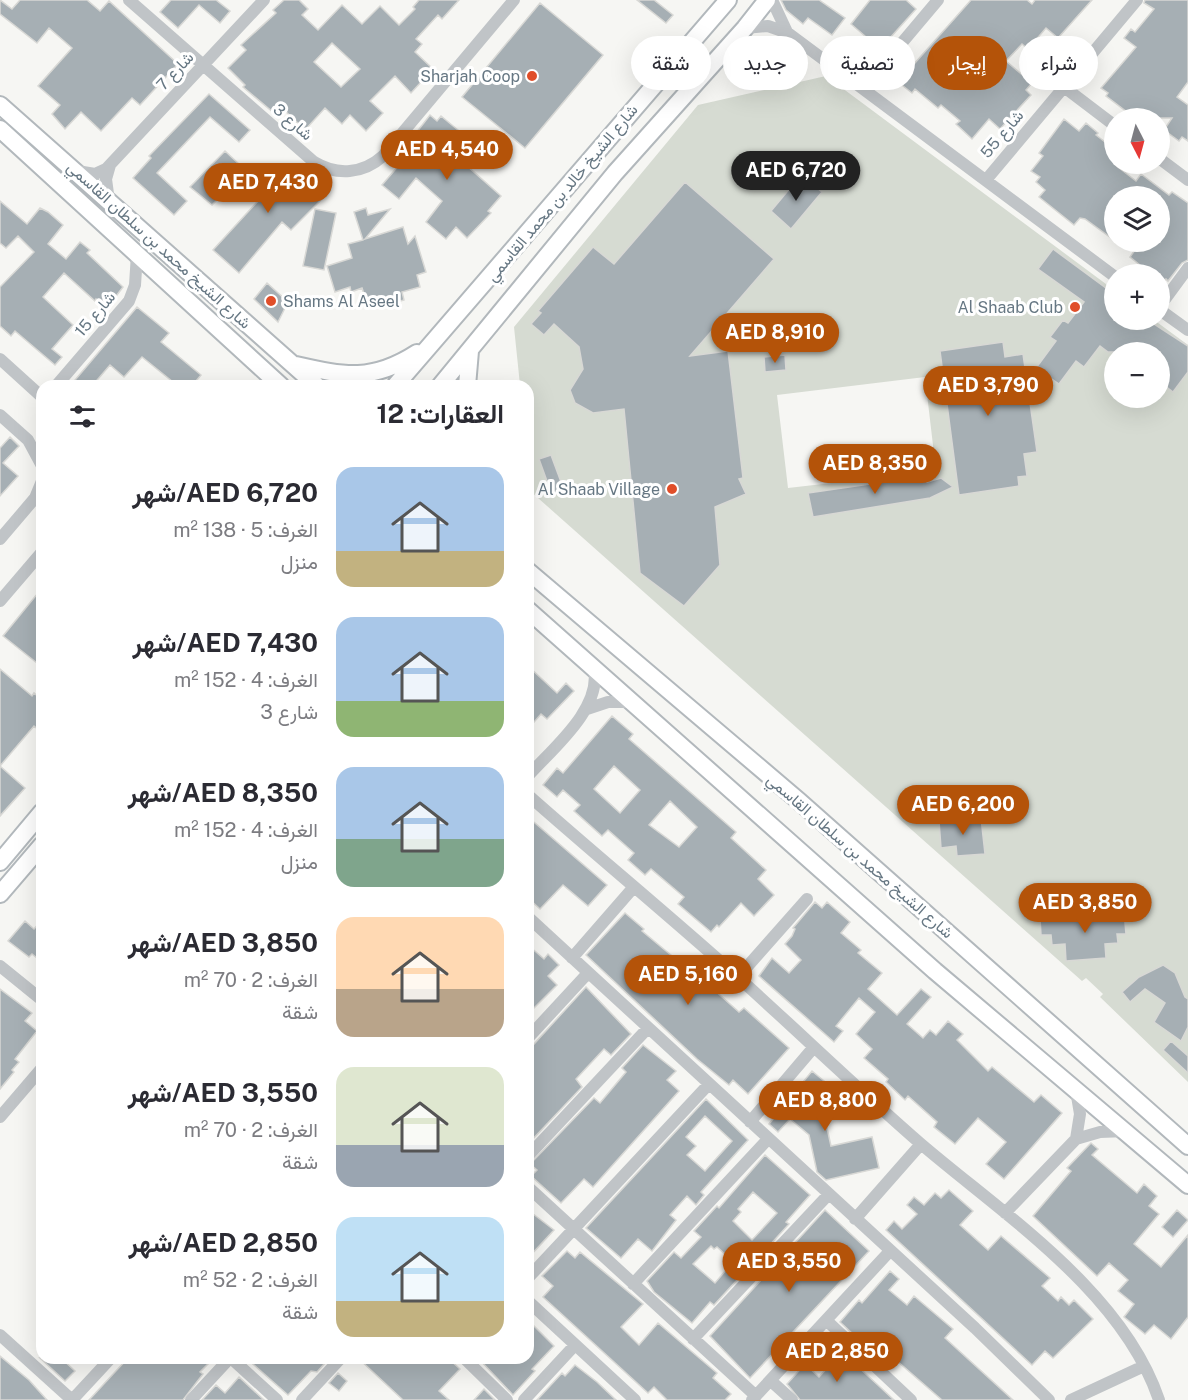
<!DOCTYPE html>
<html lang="ar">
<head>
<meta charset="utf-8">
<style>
	:root { --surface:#fff; --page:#f2f2f3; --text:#2b2b33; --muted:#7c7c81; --accent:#b45309 }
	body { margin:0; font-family:"Public Sans",Vazirmatn,sans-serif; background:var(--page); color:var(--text); direction:rtl; height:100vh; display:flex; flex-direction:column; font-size:22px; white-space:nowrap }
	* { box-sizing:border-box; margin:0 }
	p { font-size:20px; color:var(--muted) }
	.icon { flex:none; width:33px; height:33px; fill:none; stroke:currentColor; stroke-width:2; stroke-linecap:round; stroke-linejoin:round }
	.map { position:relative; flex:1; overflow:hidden; direction:ltr }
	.panel { position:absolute; left:36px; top:380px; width:498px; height:984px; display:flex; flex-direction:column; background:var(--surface); border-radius:18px; box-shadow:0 6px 24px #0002; direction:rtl }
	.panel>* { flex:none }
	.banner { position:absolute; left:552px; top:36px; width:546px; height:54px; direction:rtl; display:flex; gap:12px }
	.needle { width:39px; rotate:174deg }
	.tools { position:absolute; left:1104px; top:108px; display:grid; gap:12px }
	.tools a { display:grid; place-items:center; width:66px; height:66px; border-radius:50%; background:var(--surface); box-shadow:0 6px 24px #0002; font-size:30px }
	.price { position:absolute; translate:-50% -51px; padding:0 14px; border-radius:21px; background:var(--accent); color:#fff; font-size:20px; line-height:39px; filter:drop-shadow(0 2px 3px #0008) }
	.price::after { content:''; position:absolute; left:50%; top:36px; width:18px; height:14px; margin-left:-9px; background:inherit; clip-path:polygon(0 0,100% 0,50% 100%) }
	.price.selected { background:#222; color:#fff }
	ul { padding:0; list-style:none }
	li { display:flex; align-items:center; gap:18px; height:150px; padding:0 30px }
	li span { display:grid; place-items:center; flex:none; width:168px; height:120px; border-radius:18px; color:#555 }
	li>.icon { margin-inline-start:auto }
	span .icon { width:72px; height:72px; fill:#fffc; stroke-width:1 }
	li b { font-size:26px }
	h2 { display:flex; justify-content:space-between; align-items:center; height:72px; padding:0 30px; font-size:26px }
	.pill { padding:0 21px; border-radius:27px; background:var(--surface); box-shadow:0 6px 24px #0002; font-size:21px; line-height:54px }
	.pill.selected { background:var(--accent); color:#fff }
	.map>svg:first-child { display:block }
</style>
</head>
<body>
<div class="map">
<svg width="1188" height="1400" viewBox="0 0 1188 1400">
	<rect width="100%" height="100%" fill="#f6f6f3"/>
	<path fill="#d6dbd2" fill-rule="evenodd" d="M826,76L1114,290V320H1154L1188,345V1082L1100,997L1103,994L1086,978L1082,981L529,490L528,386L520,385L514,327L698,105ZM1114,352H1160V398H1114ZM925,377L936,471L788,488L777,395Z"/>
	<path fill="#a6afb4" stroke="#d8d8d5" stroke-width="1.5" fill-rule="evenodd" d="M0,0L12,9L20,0H87L100,11L109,1L178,64L140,105L132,98L101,131L81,112L65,129L52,114L60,105L38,86L72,48L49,28L37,43L0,14Z
		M171,0H216L230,11L220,23L199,5L178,28L160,12Z
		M284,0H299L308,9L302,15L318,30L342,5L362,24L380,6L399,25L415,9L413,7L419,0H459L442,19L438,15L416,39L422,44L415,52L433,69L411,93L395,76L370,101L383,113L366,131L350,115L342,124L325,108L305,130L281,107L274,113L243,87L245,85L228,68L246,50L241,45L276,13L273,10ZM332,43L360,69L341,87L314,62Z
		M637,0H654L673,15L666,23Z
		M781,0H819L845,18L832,35L808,18L803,24L786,10Z
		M870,0H906L916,9L880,49L851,24Z
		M971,0H1027L1032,4L1035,0H1092L1058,38L1046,28L1028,49L1022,44L1006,61L1032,83L1026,90L1031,95L1000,129L989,119L972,139L956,124L960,121L941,105L938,108L915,89L912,93L898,82Z
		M1145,0H1188V82L1177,97L1188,105V141L1182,137L1179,141L1164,130L1172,118H1135L1106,96L1108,93L1101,88L1136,47L1124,38L1131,29L1135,32L1154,9L1144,3Z
		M540,3L603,55L525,148L462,97Z
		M769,62L772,81L755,84L752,65Z
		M209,94L250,130L239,142L210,117L157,173L187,201L174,215L133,178L151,158L149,156Z
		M430,115L437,121L441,116L458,130L455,134L474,150L465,164L501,196L488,211L491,213L467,238L456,227L446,239L426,222L442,201L416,178L399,199L382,185L405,158L416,167L432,147L416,133Z
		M1064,119L1079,131L1086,123L1098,133L1096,135L1114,149V164L1136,181L1141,174L1169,195L1172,192L1188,203V260L1182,263L1168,281L1166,279L1160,287V274H1142L1136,270L1140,265L1130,257L1135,250L1124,242H1160V196H1114V240L1085,219L1080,218L1074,225L1039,197L1045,190L1036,182L1040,177L1031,171L1043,156L1039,153Z
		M225,151L240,165L216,190L222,195L212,205L190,187Z
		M282,164L307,186L330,191L291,230L282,222L239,273L213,250L258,201L247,191L268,167L274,173Z
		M801,175L822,192L791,229L771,211Z
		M685,182L774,259L690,356L728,351L743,478L739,479L746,494L715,507L720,565L684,606L640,573L624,409L593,413L575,403L570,390L583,369L579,347L554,324L544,335L531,324L541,313L538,311L593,247L614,264Z
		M0,201L27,224L40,208L48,212L63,225L48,244L66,259L80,242L90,250L87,253L123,287L107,308L96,299L95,301L64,273L43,297L73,325L52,349L62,357L55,365L15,331L11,336L0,326V287L34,252L18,236L6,248L0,243Z
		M366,208L368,215L390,209L365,239L403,227L408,244L415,236L426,272L417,275L420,287L402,292L404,300L382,306L379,296L366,300L362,288L351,292L350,287L335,292L327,266L352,258L348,244L363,240L354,212Z
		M315,209L336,213L324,270L303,266Z
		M1053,249L1114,294V320H1148L1188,346V372L1173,392L1160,382V352H1108L1100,346L1084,367L1076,361L1059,384L1036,368L1056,341L1050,337L1063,320L1068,323L1084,302L1038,269Z
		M267,283L288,302L278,322L254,299Z
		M137,307L169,333L161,342L201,375L192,386H178L142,357L124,377L110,365L92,386H70Z
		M1003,342L1005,357L1023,354L1037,452L1024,454L1027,476L1018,477L1019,486L959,495L940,351Z
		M785,355L786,370L765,372L764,357Z
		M10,437L19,446L3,463L18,476L0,496V448Z
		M551,455L564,490L552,495L539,459Z
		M925,476L927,482L941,478L953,487L930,498L813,517L808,493Z
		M42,588V667L3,636Z
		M528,666L557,693L566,683L574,691L547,719L541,714L528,729Z
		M0,669L32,696L34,693L42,700V733L34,726L0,766Z
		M612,716L633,734L629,739L736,832L731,838L766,870L758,879L774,895L754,916L741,903L719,927L717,925L711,932L678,904L684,897L651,869L645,875L628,860L634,853L608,830L602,836L574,811L580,805L563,790L557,797L543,785L557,768L563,773ZM614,766L640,790L620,813L594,789ZM670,801L697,827L679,847L649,825Z
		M0,766L25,788L0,816Z
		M528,817L607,885L588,906L563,885L540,909L528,898Z
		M981,818L985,854L957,856L956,846L941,848L939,821Z
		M815,902L822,908L827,902L850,922L841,933L861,950L858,953L882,973L868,989L897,1015L921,989L931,997L907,1024L923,1038L930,1030L936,1035L948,1021L963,1034L957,1040L988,1071L992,1067L1034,1102L1041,1095L1062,1113L1004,1179L986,1164L1006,1142L978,1118L955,1144L934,1127L937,1122L908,1096L905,1100L886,1082L888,1079L864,1058L872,1049L856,1034L875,1012L859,998L836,1026L843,1031L834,1042L759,976L772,958L789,973L801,960L785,944L792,936L795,929L793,928Z
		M1124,912L1126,934H1117L1118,943L1105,944L1106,958L1066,961L1065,944L1052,945L1051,935H1041L1040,918Z
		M625,913L644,929L642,931L683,965L688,959L716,984L712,988L739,1012L744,1008L789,1048L748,1094L733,1080L729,1085L697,1059L586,955Z
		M42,920V962L32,954L29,957L8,941L25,921L34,929Z
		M528,945L544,959L548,954L559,965L548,976L557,985L528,1014Z
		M1163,965L1175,973L1185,997L1188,999V1027L1181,1041L1154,1022L1165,1003L1145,989L1130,1002L1122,992L1139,977Z
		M586,987L631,1034L611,1055L604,1049L576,1079L582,1087L528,1144V1046L534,1044Z
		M0,989L32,1013L25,1021L37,1031L15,1059L19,1062L12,1070L14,1072L0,1089Z
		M1171,1041L1188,1056V1073L1163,1050Z
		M643,1045L676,1071L667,1080L679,1091L593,1187L584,1179L561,1203L531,1176L537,1170L530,1164L594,1098L600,1103L626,1072L622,1068Z
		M812,1071L835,1090L822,1105L831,1146L872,1137L879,1168L826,1180L817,1172L809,1135L790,1119L778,1132L769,1124Z
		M706,1099L748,1140L701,1192L704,1195L696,1205L687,1196L670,1215L676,1220L652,1251L638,1239L621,1258L586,1228ZM705,1116L732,1141L705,1171L687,1155L696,1146L686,1137Z
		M1091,1143L1098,1149L1092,1155L1137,1193L1144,1184L1157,1196L1149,1206L1159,1214L1134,1244L1161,1267L1188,1235V1317L1171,1339L1154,1325L1145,1334L1124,1317L1134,1304L1118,1291L1128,1280L1109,1263L1097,1276L1033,1216L1071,1171L1067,1168Z
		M765,1155L810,1195L786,1222L789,1224L759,1257L754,1252L740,1268L717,1247L714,1249L711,1246L693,1264L715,1283L726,1270L737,1280L714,1305L710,1302L692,1323L654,1292L647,1281L674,1252L681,1258L701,1237L694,1231L717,1206L719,1208ZM753,1192L777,1213L752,1240L733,1221L741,1212L738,1209Z
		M949,1190L973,1211L960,1225L988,1250L1001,1236L1050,1278L1042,1286L1058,1301L1061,1297L1069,1305L1074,1300L1093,1319L1053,1358L1045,1351L1032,1365L886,1230L894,1221L902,1229L917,1214L907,1205L914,1197L924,1205L935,1193L941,1198Z
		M528,1210L554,1230L528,1258Z
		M825,1210L869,1251L750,1378L710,1336Z
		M1177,1210L1188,1220L1173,1237L1162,1227Z
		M567,1251L575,1258L580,1252L643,1304L621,1327L639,1345L658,1323L717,1373L713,1378L731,1394L725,1400H667L654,1387L648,1393L543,1297L553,1286L542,1276Z
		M890,1271L899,1279L889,1290L907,1305L914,1296L953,1329L945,1338L1013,1400H942L889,1354L882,1361L840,1322L859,1300L862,1303Z
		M528,1320L554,1346L532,1369L535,1371L513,1395L478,1358H528Z
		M842,1352L880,1387L894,1400H800L787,1384L805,1364L819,1377Z
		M0,1356L29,1380L47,1400H0Z
		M40,1358H61L75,1371L65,1381Z
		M128,1358H214L200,1372L203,1374L183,1400H89Z
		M246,1358H319L325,1363L317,1372L311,1371L288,1395Z
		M358,1358H448L460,1369L439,1391L449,1400H403Z
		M575,1365L597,1382L616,1400H537L562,1373L565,1376Z
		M338,1373L347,1381L339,1391L329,1383Z
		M239,1377L264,1400H202L216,1385L225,1393Z
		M484,1389L495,1400H474Z"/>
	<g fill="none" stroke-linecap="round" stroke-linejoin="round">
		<defs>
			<path id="secondary" d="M0,105L317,386
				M0,129L281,386
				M296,365C345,376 372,382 417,353
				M395,386L728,0
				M440,386L615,173L745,28L767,0
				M467,386L470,351
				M528,571L799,801L1188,1146
				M528,610L935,971L1188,1185
				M0,862L42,812
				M0,894L42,845"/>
		</defs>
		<use href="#secondary" stroke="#b2b8bc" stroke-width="20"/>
		<path stroke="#c0c4c7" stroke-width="12" d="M129,0L314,162C337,176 363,174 383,156L514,0
			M772,0L787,32
			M745,28L768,26L788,33L1114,276
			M1064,87L1114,125
			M863,89L938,0
			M1160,159L1188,180
			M77,171L95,174L106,169L264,0
			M986,180L1137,0
			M109,201L106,179L110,165
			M1160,306L1188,268
			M1160,310L1188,330
			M0,359L42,397
			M56,386L129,301L135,285L137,254
			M0,415L28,440L42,466
			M0,539L35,498L42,481
			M0,601L42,552
			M587,709L608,702H631
			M528,776C552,749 602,709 594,669
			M528,795C598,857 671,917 740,979C801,1034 860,1091 921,1144C1004,1215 1123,1292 1159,1400
			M528,917L975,1328L1049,1400
			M572,958L633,888
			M0,966L42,1000
			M738,977L807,899
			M528,1038L588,973
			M0,1117L42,1068
			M750,1122L814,1047
			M1076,1139L1080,1114L1076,1090
			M528,1156L648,1028
			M528,1187L756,1396
			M1005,1213L1076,1139L1100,1132L1126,1131
			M855,1219L921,1144
			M528,1278L709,1084
			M633,1284L768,1139
			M528,1301L635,1400
			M826,1320L911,1400
			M0,1335L72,1400
			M693,1339L829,1194
			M231,1358L277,1400
			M464,1358L507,1400
			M771,1381L792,1400
			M72,1400L111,1358
			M191,1400L230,1358
			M302,1400L341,1358
			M524,1400L575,1345
			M752,1400L890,1251
			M1071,1400L1144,1366"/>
		<use href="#secondary" stroke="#fff" stroke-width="16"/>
	</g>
	<g fill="#e04e29" stroke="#fff" stroke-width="2">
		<circle cx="532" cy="76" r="6"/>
		<circle cx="271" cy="301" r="6"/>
		<circle cx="1075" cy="307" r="6"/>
		<circle cx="672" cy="489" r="6"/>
	</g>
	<g text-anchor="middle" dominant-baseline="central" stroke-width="6" stroke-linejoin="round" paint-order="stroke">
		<g font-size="16" fill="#667783" stroke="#fff">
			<text transform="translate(175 71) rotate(-47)">شارع 7</text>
			<text transform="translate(293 122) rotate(41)">شارع 3</text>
			<text transform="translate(1002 134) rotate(-50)">شارع 55</text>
			<text transform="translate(562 193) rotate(-50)">شارع الشيخ خالد بن محمد القاسمي</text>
			<text transform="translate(159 245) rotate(42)">شارع الشيخ محمد بن سلطان القاسمي</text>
			<text transform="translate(95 314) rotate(-50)">شارع 15</text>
			<text transform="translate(860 856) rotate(41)">شارع الشيخ محمد بن سلطان القاسمي</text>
		</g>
		<g font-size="16" fill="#667783" stroke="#fff" text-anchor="end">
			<text x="520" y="76">Sharjah Coop</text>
			<text x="283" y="301" text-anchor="start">Shams Al Aseel</text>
			<text x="1063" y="307">Al Shaab Club</text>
			<text x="660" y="489">Al Shaab Village</text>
		</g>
	</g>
</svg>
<div class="tools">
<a><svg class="needle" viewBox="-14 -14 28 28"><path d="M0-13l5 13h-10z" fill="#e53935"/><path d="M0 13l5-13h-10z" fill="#7c7c81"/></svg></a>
<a><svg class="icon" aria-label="layers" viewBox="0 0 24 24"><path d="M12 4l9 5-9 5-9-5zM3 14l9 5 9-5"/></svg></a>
<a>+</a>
<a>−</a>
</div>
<b class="price" style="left:447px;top:181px">AED 4,540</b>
<b class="price selected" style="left:796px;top:202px">AED 6,720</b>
<b class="price" style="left:268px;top:214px">AED 7,430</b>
<b class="price" style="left:775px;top:364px">AED 8,910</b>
<b class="price" style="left:988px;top:417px">AED 3,790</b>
<b class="price" style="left:875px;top:495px">AED 8,350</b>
<b class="price" style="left:963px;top:836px">AED 6,200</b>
<b class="price" style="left:1085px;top:934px">AED 3,850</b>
<b class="price" style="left:688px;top:1006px">AED 5,160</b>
<b class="price" style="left:825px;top:1132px">AED 8,800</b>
<b class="price" style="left:789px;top:1293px">AED 3,550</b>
<b class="price" style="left:837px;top:1383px">AED 2,850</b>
<div class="banner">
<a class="pill">شراء</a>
<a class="pill selected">إيجار</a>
<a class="pill">تصفية</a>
<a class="pill">جديد</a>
<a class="pill">شقة</a>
</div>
<section class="panel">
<h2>العقارات: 12<svg class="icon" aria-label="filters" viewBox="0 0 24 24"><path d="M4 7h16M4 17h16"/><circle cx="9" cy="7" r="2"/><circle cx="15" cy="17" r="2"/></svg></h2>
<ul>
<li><span style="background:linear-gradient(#a9c7e8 70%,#c2b280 0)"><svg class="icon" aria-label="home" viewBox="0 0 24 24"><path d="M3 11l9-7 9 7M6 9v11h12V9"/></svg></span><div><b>AED 6,720/شهر</b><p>الغرف: 5 · 138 m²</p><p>منزل</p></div></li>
<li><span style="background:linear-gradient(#a9c7e8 70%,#8fb573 0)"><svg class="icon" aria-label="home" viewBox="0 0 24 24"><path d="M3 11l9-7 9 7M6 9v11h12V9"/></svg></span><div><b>AED 7,430/شهر</b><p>الغرف: 4 · 152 m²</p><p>شارع 3</p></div></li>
<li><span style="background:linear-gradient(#a9c7e8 60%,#7fa58c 0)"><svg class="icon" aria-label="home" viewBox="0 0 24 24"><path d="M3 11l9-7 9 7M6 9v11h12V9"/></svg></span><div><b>AED 8,350/شهر</b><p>الغرف: 4 · 152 m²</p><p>منزل</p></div></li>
<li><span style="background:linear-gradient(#ffd9b3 60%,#b9a48a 0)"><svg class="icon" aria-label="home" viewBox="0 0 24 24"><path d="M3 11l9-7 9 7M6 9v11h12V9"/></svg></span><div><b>AED 3,850/شهر</b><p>الغرف: 2 · 70 m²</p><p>شقة</p></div></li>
<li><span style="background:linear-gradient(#dfe7d0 65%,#9aa5b1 0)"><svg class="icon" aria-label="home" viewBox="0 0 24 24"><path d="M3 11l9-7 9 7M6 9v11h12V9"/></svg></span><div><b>AED 3,550/شهر</b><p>الغرف: 2 · 70 m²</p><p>شقة</p></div></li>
<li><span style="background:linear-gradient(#bfe0f5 70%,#c2b280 0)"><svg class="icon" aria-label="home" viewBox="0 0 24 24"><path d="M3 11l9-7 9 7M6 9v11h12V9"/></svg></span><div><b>AED 2,850/شهر</b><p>الغرف: 2 · 52 m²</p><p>شقة</p></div></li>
</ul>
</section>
</div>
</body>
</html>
